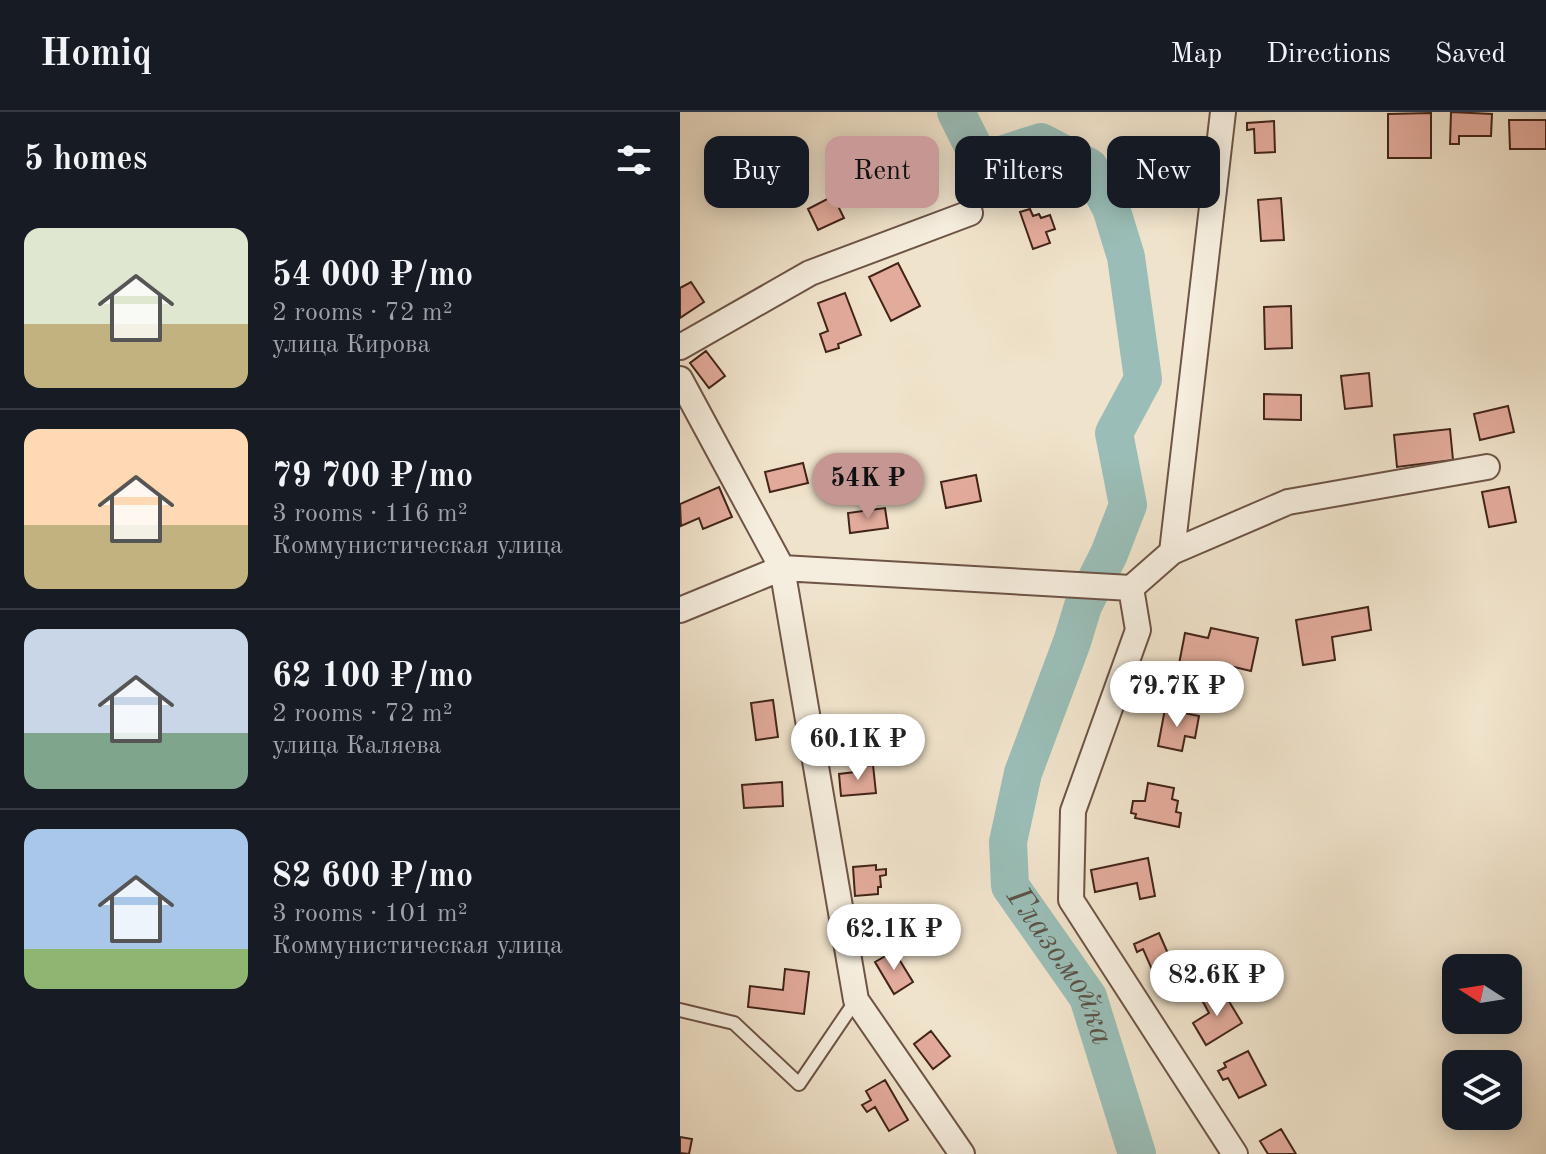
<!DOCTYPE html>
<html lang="en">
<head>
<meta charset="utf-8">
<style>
	:root { --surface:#171b24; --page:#242831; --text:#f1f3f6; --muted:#9ea1a6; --line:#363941; --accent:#c59692 }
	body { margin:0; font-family:"Old Standard TT",serif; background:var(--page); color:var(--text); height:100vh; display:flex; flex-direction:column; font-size:30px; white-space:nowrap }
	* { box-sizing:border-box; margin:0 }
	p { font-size:26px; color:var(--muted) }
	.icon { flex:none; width:44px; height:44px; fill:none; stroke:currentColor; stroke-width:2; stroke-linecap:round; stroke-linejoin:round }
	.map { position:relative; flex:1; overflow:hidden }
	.panel { display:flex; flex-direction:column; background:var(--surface); width:680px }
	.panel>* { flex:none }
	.guide { position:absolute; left:24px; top:24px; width:722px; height:72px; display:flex; gap:16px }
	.needle { width:52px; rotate:282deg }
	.fabs { position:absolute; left:762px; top:842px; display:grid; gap:16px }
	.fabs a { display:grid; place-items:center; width:80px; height:80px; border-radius:16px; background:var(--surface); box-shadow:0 4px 20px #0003; font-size:40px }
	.price { position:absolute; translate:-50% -68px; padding:0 18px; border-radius:28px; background:#fff; color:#222; font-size:26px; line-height:52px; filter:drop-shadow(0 2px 4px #0008) }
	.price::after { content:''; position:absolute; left:50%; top:48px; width:24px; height:18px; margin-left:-12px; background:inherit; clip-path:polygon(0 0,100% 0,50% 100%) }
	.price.on { background:var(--accent); color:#111 }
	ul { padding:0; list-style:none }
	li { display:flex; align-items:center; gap:24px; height:200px; padding:0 24px }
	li+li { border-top:2px solid var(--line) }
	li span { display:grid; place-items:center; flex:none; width:224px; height:160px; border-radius:16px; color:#555 }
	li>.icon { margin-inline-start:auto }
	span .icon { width:96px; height:96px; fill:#fffc; stroke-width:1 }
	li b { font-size:34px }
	h2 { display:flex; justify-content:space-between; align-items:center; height:96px; padding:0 24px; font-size:34px }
	.chip { padding:0 28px; border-radius:16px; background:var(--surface); box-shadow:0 4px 20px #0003; font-size:28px; line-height:72px }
	.chip.on { background:var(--accent); color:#111 }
	header { display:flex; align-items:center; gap:48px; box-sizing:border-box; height:112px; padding:0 40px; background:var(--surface); border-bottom:2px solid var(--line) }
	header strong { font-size:38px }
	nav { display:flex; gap:44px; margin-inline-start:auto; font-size:28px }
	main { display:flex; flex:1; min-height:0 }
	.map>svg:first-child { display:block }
</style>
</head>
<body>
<header>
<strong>Homiq</strong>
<nav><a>Map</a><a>Directions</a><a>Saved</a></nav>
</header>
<main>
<section class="panel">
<h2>5 homes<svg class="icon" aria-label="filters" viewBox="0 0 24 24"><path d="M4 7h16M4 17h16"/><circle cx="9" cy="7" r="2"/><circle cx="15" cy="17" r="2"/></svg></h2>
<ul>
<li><span style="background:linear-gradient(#dfe7d0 60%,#c2b280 0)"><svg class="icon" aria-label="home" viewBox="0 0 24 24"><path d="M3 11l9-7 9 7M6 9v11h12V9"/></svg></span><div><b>54 000 ₽/mo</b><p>2 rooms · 72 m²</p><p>улица Кирова</p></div></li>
<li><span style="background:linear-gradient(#ffd9b3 60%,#c2b280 0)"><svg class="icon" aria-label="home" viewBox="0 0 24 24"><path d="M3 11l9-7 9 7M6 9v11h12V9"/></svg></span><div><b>79 700 ₽/mo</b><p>3 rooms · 116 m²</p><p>Коммунистическая улица</p></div></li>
<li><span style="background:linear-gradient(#c9d6e8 65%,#7fa58c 0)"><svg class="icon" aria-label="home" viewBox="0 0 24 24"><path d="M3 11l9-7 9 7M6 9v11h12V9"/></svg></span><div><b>62 100 ₽/mo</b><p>2 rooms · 72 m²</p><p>улица Каляева</p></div></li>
<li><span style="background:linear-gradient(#a9c7e8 75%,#8fb573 0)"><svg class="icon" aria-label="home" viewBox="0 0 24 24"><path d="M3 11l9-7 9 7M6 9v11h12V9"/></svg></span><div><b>82 600 ₽/mo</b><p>3 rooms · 101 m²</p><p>Коммунистическая улица</p></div></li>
</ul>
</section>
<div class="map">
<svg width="866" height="1042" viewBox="0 0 866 1042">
	<rect width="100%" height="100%" fill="#f0e3cb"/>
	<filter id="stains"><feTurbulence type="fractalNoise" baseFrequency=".0025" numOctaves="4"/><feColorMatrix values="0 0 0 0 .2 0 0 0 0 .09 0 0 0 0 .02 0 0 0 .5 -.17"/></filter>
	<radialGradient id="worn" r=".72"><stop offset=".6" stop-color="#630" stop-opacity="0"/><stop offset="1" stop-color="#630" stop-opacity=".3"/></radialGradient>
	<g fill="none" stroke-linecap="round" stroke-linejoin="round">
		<path stroke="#9abeb7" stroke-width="38" id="s1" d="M276,0L297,42L311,46L361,30L409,55L431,96L446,145L463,267L434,321L448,393L429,442L403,494L392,530L343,661L328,730L330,774L408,885L457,1042"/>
	</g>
	<path fill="#e3ab9c" stroke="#422419" stroke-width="2" d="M771,0L812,2L811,24H779V32H770Z
		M751,1V46H708V2Z
		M829,8H866V37H830Z
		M594,9L595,40L575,41L574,17L567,18V11Z
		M153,84L164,106L138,118L128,97Z
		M601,86L604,128L581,129L578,88Z
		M350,97L353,104L359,102L361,106L370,103L375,117L366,120L370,131L353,137L340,100Z
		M218,151L240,194L211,209L189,165Z
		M11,170L24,190L0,206V176Z
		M165,181L181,223L158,232L159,236L146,240L140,222L148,219L138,191Z
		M611,194L612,236L585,237L584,195Z
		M26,239L45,264L29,276L10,251Z
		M689,261L692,294L665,297L661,264Z
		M584,282L621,283V308L584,307Z
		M828,294L834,320L800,328L794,302Z
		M770,317L773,348L717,355L714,323Z
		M123,351L128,371L90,380L85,360Z
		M296,363L301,389L266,396L261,370Z
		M39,375L52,405L23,417L19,406L1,414L0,392Z
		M829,375L836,410L809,415L802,380Z
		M205,396L208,416L170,421L168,401Z
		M688,495L691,518L652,525L655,548L623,553L616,508Z
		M531,516L578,526L571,559L554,555L552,563L499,552L505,521L528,526Z
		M93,588L98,625L76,628L71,591Z
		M485,597L519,604L515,626L505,624L502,639L478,634Z
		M193,653L196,681L161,684L159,662L176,660L175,654Z
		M102,670L103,694L64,696L62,673Z
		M468,671L494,676L492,687L498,689L496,700L501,701L499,715L455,706L456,702L451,701L453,689H465Z
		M468,746L475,784L460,787L457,771L415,780L411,758Z
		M196,753V758L206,757V763L200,764L201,775H198V782L175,784L173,755Z
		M479,821L493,853L474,862L463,837L457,840L454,832Z
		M214,839L233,870L214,882L195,850Z
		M105,857L129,860L124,902L68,895L70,874L103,878Z
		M541,876L562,911L526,933L513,911L529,901L522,888Z
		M251,919L270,944L253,957L234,932Z
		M568,939L586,973L559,986L548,966L543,968L538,959L546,955L544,951Z
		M205,968L228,1008L209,1019L195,995L187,1000L182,993L191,988L186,979Z
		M601,1017L616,1042H588L580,1029Z
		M0,1025L12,1027L9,1042L0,1041Z"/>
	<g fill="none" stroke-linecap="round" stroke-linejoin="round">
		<defs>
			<path id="lane" d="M0,898L54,911L119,972L176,888"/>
			<path id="street" d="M543,0L492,440L451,476L458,518L393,699L391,788L555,1042
				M0,235L130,161L290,101
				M0,267L102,456L176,888L282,1042
				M492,440L608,390L807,355
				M0,498L102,456L451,476"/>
		</defs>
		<use href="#lane" stroke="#6e5446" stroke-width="16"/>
		<use href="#street" stroke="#6e5446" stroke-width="28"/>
		<use href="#lane" stroke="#f5eddd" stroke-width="12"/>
		<use href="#street" stroke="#f5eddd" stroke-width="24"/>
	</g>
	<g text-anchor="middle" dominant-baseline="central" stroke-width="6" stroke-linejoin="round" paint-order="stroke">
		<g font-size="34" font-style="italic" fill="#5c5248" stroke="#f5eddd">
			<text stroke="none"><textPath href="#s1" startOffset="1022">Глазомойка</textPath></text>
		</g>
	</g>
	<rect width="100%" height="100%" filter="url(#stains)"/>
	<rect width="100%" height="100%" fill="url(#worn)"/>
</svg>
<div class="fabs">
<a><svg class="needle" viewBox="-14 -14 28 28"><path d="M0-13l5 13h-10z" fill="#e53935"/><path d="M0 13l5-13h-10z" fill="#9ea1a6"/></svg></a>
<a><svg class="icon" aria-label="layers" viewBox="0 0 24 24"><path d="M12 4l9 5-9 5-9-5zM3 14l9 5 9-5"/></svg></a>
</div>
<b class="price on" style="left:188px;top:409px">54K ₽</b>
<b class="price" style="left:497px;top:617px">79.7K ₽</b>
<b class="price" style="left:178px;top:670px">60.1K ₽</b>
<b class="price" style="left:214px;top:860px">62.1K ₽</b>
<b class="price" style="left:537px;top:906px">82.6K ₽</b>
<div class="guide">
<a class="chip">Buy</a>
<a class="chip on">Rent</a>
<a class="chip">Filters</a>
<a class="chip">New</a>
</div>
</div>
</main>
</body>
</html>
